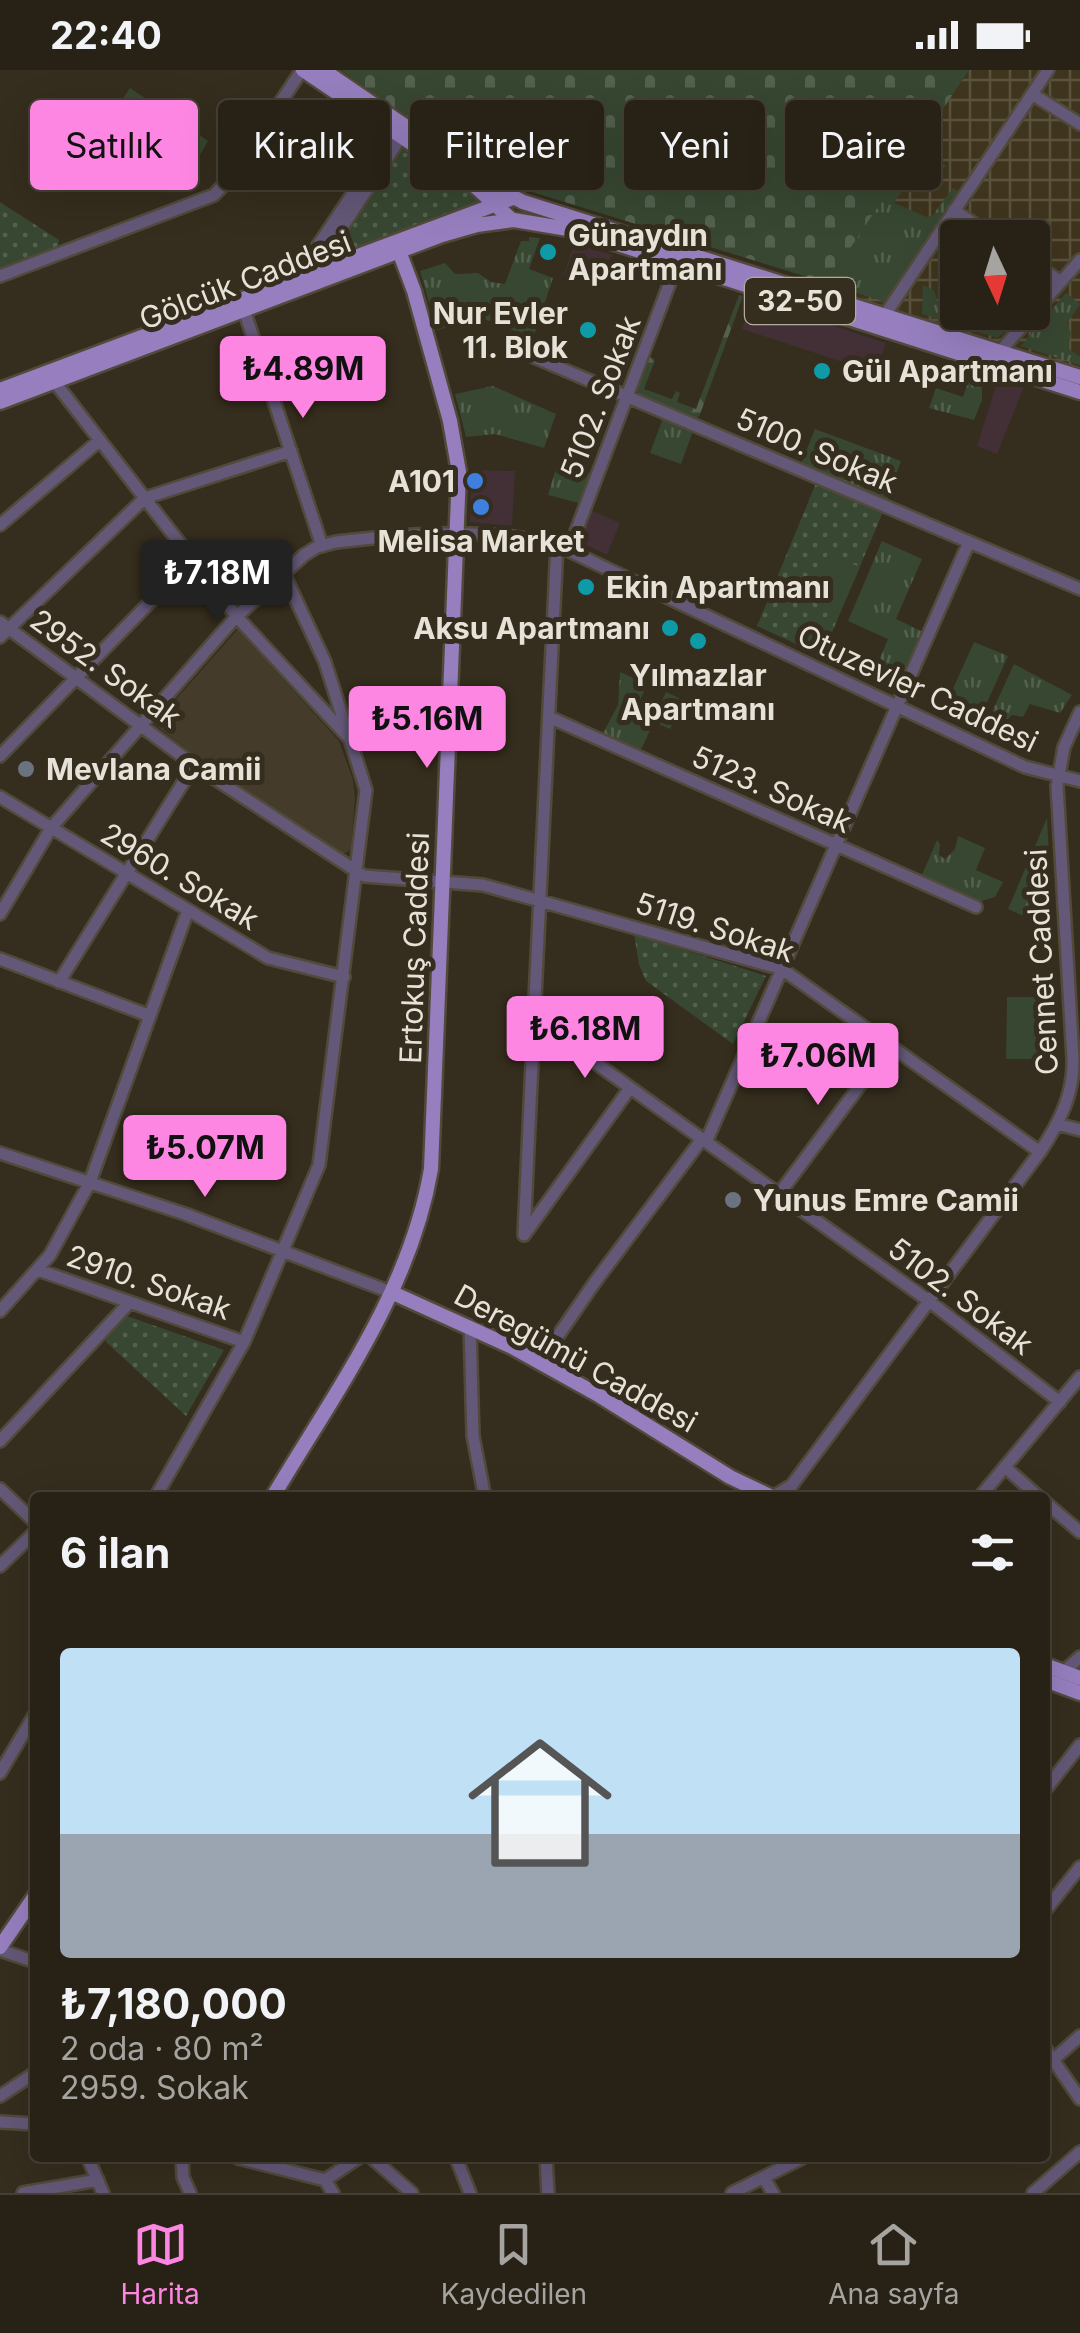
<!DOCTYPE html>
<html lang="tr">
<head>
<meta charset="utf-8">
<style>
	:root { --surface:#282216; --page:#302a1f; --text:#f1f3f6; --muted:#a5a4a1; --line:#443f35; --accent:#fd86e2 }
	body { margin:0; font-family:Inter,sans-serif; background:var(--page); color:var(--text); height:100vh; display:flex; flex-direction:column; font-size:38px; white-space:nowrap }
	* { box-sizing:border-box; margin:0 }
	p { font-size:32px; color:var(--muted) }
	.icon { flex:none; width:55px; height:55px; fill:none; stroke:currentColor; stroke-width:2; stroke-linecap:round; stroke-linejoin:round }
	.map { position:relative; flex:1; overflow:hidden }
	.panel { position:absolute; left:30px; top:1422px; width:1020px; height:670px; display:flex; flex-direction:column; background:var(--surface); border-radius:10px; box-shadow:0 10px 40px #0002,0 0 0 2px var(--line) }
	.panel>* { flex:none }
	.top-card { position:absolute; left:30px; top:30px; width:1020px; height:90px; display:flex; gap:20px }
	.needle { width:65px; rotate:176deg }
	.tools { position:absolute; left:940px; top:150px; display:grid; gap:20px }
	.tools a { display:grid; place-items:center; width:110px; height:110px; border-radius:10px; background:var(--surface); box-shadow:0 10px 40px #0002,0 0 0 2px var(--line); font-size:50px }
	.price { position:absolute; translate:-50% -85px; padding:0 22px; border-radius:10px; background:var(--accent); color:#111; font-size:32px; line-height:65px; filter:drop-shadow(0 2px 5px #0008) }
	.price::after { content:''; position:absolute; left:50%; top:60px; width:30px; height:22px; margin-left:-15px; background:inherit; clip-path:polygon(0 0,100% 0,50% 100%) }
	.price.selected { background:#222; color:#fff }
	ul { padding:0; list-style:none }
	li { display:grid; align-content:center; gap:20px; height:530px; padding:0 30px }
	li+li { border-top:2px solid var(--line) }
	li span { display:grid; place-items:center; height:310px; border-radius:10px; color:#555 }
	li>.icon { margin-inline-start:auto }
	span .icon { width:180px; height:180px; fill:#fffc; stroke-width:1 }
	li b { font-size:42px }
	h2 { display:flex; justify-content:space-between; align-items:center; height:120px; padding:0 30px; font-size:42px }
	.pill { padding:0 35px; border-radius:10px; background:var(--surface); box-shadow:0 10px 40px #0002,0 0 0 2px var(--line); font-size:35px; line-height:90px }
	.pill.selected { background:var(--accent); color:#111 }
	.status { display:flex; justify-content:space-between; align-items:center; height:70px; padding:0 50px; background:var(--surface); direction:ltr }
	.status svg { height:28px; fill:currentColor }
	.menu { display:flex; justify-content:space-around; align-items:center; height:140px; border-top:2px solid var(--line); background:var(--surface); font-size:28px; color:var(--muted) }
	.menu a { display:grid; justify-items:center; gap:5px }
	.menu .selected { color:var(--accent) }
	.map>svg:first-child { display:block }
</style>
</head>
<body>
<div class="status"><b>22:40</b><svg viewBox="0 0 49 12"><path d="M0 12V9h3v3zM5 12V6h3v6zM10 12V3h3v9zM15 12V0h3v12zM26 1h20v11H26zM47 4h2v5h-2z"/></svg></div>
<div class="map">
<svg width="1080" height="2123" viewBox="0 0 1080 2123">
	<defs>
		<pattern id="industrial-grid" width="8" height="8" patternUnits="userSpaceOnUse" patternTransform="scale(2.5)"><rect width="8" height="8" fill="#3f351e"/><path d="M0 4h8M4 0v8" fill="none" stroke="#5b523e"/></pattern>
		<pattern id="grass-tufts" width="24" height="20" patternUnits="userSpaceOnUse" patternTransform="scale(2.5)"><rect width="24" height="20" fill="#374731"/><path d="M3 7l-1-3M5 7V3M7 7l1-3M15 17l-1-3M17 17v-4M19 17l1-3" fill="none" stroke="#54614e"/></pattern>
		<pattern id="forest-firs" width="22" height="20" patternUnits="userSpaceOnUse" patternTransform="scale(2.5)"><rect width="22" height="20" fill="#374731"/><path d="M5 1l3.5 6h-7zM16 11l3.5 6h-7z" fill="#54614e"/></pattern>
		<pattern id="cemetery-stones" width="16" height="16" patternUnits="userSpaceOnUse" patternTransform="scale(2.5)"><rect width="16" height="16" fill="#374731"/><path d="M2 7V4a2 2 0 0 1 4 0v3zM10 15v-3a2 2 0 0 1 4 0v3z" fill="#54614e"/></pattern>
		<pattern id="park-dots" width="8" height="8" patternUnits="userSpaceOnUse" patternTransform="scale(2.5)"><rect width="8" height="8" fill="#374731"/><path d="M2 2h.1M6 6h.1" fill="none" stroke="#54614e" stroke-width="1.8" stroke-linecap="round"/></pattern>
	</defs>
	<rect width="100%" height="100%" fill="#352d1d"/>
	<path fill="#433036" d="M574,173L613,185L591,214L564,205Z
		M753,229L886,273L876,303L742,259Z
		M998,309L1024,317L997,384L977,376Z
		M471,400L515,401L512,456L470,452Z
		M590,440L620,453L607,485L578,471Z"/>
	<path fill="url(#industrial-grid)" fill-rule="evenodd" d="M969,0H1080V300L824,218ZM958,168H1032V242H958Z"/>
	<path fill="#453b2b" d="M238,559L339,671L353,710L355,728L351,780L343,784L211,699L154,654Z"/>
	<path fill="url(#grass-tufts)" d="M130,18L208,71L200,85L120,33Z
		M917,77L946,96L928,112L924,107L917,112L910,109L894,133L927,147L932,146L953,118L960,122L885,232L827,213Z
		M529,167L540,168L529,199L553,208L533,268L484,249L437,260L420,201L445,193L455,204L478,203L491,212L505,214L521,171H529Z
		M923,215L934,220L938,233L981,250L988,243H1001L1013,252L998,268L922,244Z
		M1066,223L1080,234L1067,253L1071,263L1068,278L1080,287V295L1021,276Z
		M972,301L982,304V330L974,350L929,338L936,318L963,327Z
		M493,316L556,344L544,378L495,364L466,367L455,324Z
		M663,348L693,361L681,394L650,383Z
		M815,359L901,391L888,429L801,394Z
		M558,392L590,403L579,433L548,425Z
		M882,471L922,489L896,549L923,562L897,622L871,609L888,569L848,551Z
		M974,572L1008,586L975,659L942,643Z
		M1014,594L1072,625L1060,643L1030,634L1023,647L1012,645L1002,656L987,653Z
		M620,602L647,614L635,643L653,651L666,622L683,630L670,659L654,652L640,682L602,665L618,635Z
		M958,766L985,778L976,800L1003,812L995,827L978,832L921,807L937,770L940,774L939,785L945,789L955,779Z"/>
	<path fill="url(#forest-firs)" d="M739,225L743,226L699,347L694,348L638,325L637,319L649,286L655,290L644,319L672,329L676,321L680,323L677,332L696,339Z
		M1047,748L1053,859L1008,839Z"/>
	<path fill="url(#cemetery-stones)" d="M341,0H969L827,213L506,114L487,106Z"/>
	<path fill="url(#park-dots)" d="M403,73L485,133L324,193Z
		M0,132L59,170L58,176L0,199Z
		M816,413L883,442L822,586L757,556Z
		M634,864L766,906L733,974L646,911L639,895Z
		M124,1245L224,1280L186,1346L106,1272L105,1265Z"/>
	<path fill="#374731" d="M828,484L860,497L840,543L808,530Z
		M1007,927H1043V989H1006Z"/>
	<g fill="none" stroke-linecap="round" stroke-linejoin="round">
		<defs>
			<path id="minor" d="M1032,24L1080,54
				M954,140L995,168
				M1032,192L1061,212
				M311,205L405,61
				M0,206L214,125L230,108L302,0
				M300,213L303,198L398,56
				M244,240L322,476
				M881,251L1048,0
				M997,285L1080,190
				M534,287L1080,519
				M54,311L237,547L350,669L366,720L319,1095L244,1272L155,1428
				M0,455L100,370
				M557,475L534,949L929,1231L1060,1332
				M569,480L678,191
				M284,504L325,592L348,664
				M0,552L194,695L364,806L483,815L782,899L1040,1082
				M0,567L145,428L291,381
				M549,647L976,837
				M0,686L192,489
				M0,727L268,888L344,907
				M0,844L51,758L234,549L304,485L317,477L336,472C403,464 492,457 557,475L1025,697L1080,711
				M0,889L150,946
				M59,912L194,695
				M534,949L524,1165L630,1018
				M1057,1054L1080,1060
				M706,1072L969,472
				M0,1083L185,1144L393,1223
				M779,1124L890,975
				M38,1200L244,1272
				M0,1241L50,1185L90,1112L188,840
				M470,1256L473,1366L485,1428
				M540,1292L595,1212L702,1069
				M0,1371L130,1232
				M1005,1397L1040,1428
				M792,1415L1040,1082C1059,1053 1074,1025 1073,989L1057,716L1064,677L1080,642
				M0,1419L35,1452
				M771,1428L792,1415L785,1428
				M979,1428L1080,1307
				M1045,1432L1080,1462
				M0,1496L35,1462
				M1061,1604L1080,1587
				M0,1703L35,1644
				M1045,1720L1080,1675
				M1045,1841L1080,1797
				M0,1880L35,1892
				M1045,1978L1080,2029
				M1053,1990L1080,1966
				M0,2026L35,2003
				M0,2052L35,2054
				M88,2088L103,2123
				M182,2088L183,2107L190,2123
				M238,2088L325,2110L333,2123
				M372,2088L412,2123
				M456,2088L470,2123
				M546,2088L548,2123
				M764,2108L773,2123
				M325,2110L358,2088
				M23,2123L98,2110
				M732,2123L802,2088
				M1033,2123L1080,2082"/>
			<path id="major" d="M303,0L476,117L512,150
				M323,0L496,118L523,132L1080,307
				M0,320L513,128
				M0,332L442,165L477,155L514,150L574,160L1080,322
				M393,1223L512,1277L600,1326L730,1407L774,1428
				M272,1428C335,1322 410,1222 431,1099L459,402L450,351L414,221L399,181
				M1045,1595L1080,1608
				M1045,1610L1080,1623
				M0,1877L35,1826"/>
		</defs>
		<use href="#minor" stroke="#514a3b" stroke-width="16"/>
		<use href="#major" stroke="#514a3b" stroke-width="19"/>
		<use href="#minor" stroke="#635877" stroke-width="11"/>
		<use href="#major" stroke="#977fbf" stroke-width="14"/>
	</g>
	<g fill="#0f9aa8" stroke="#352d1d" stroke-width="4">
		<circle cx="548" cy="182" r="10"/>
		<circle cx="588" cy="260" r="10"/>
		<circle cx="822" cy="301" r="10"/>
		<circle cx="586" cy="517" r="10"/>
		<circle cx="670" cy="558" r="10"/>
		<circle cx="698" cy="571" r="10"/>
	</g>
	<g fill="#3f7fe0" stroke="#352d1d" stroke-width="4">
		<circle cx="475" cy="411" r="10"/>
		<circle cx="481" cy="437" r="10"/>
	</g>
	<g fill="#6b7280" stroke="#352d1d" stroke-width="4">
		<circle cx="26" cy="699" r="10"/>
		<circle cx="733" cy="1130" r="10"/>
	</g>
	<g text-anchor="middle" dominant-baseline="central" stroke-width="10" stroke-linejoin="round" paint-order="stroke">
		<rect fill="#352d1d" stroke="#b2aca0" stroke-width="2.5" x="745" y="208" width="110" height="46" rx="8"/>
		<g font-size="28" font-weight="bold" fill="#e7e2d8">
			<text x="800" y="231">32-50</text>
		</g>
		<g font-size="30" font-weight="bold" fill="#e7e2d8" stroke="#352d1d" text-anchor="start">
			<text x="568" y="165">Günaydın<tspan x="568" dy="34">Apartmanı</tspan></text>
			<text x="568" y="243" text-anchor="end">Nur Evler<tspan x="568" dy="34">11. Blok</tspan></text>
			<text x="842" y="301">Gül Apartmanı</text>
			<text x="455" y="411" text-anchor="end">A101</text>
			<text x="481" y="471" text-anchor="middle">Melisa Market</text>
			<text x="606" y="517">Ekin Apartmanı</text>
			<text x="650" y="558" text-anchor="end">Aksu Apartmanı</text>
			<text x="698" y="605" text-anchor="middle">Yılmazlar<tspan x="698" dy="34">Apartmanı</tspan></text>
			<text x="46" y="699">Mevlana Camii</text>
			<text x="753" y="1130">Yunus Emre Camii</text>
		</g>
		<g font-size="30" fill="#e7e2d8" stroke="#352d1d">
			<text transform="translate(245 210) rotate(-21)">Gölcük Caddesi</text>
			<text transform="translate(600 327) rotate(-69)">5102. Sokak</text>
			<text transform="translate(817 380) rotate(23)">5100. Sokak</text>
			<text transform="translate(106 598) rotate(36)">2952. Sokak</text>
			<text transform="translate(918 618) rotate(25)">Otuzevler Caddesi</text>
			<text transform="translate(772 719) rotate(24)">5123. Sokak</text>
			<text transform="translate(180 806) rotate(31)">2960. Sokak</text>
			<text transform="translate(715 857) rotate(18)">5119. Sokak</text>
			<text transform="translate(414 878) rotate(-88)">Ertokuş Caddesi</text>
			<text transform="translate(1041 892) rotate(-93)">Cennet Caddesi</text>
			<text transform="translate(149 1212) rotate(19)">2910. Sokak</text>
			<text transform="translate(961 1226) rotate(37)">5102. Sokak</text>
			<text transform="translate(576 1288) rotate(29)">Deregümü Caddesi</text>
		</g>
	</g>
</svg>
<div class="tools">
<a><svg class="needle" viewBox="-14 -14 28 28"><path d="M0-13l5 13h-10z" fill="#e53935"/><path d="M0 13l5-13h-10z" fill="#a5a4a1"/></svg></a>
</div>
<b class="price" style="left:303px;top:351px">₺4.89M</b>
<b class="price selected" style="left:217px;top:555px">₺7.18M</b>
<b class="price" style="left:427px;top:701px">₺5.16M</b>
<b class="price" style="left:585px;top:1011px">₺6.18M</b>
<b class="price" style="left:818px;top:1038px">₺7.06M</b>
<b class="price" style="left:205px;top:1130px">₺5.07M</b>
<div class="top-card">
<a class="pill selected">Satılık</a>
<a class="pill">Kiralık</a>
<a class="pill">Filtreler</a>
<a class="pill">Yeni</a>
<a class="pill">Daire</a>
</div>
<section class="panel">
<h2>6 ilan<svg class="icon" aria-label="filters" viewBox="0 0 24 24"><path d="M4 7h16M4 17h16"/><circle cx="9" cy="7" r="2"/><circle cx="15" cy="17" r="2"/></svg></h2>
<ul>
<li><span style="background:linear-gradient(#bfe0f5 60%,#9aa5b1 0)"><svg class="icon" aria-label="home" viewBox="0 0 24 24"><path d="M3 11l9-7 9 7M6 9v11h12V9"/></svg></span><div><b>₺7,180,000</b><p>2 oda · 80 m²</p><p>2959. Sokak</p></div></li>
</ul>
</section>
</div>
<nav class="menu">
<a class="selected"><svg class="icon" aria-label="map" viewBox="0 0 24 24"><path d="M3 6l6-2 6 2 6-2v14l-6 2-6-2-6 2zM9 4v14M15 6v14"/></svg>Harita</a>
<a><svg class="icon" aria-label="saved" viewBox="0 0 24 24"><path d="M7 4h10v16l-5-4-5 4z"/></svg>Kaydedilen</a>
<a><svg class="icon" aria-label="home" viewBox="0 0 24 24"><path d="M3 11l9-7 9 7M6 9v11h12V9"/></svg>Ana sayfa</a>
</nav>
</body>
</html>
